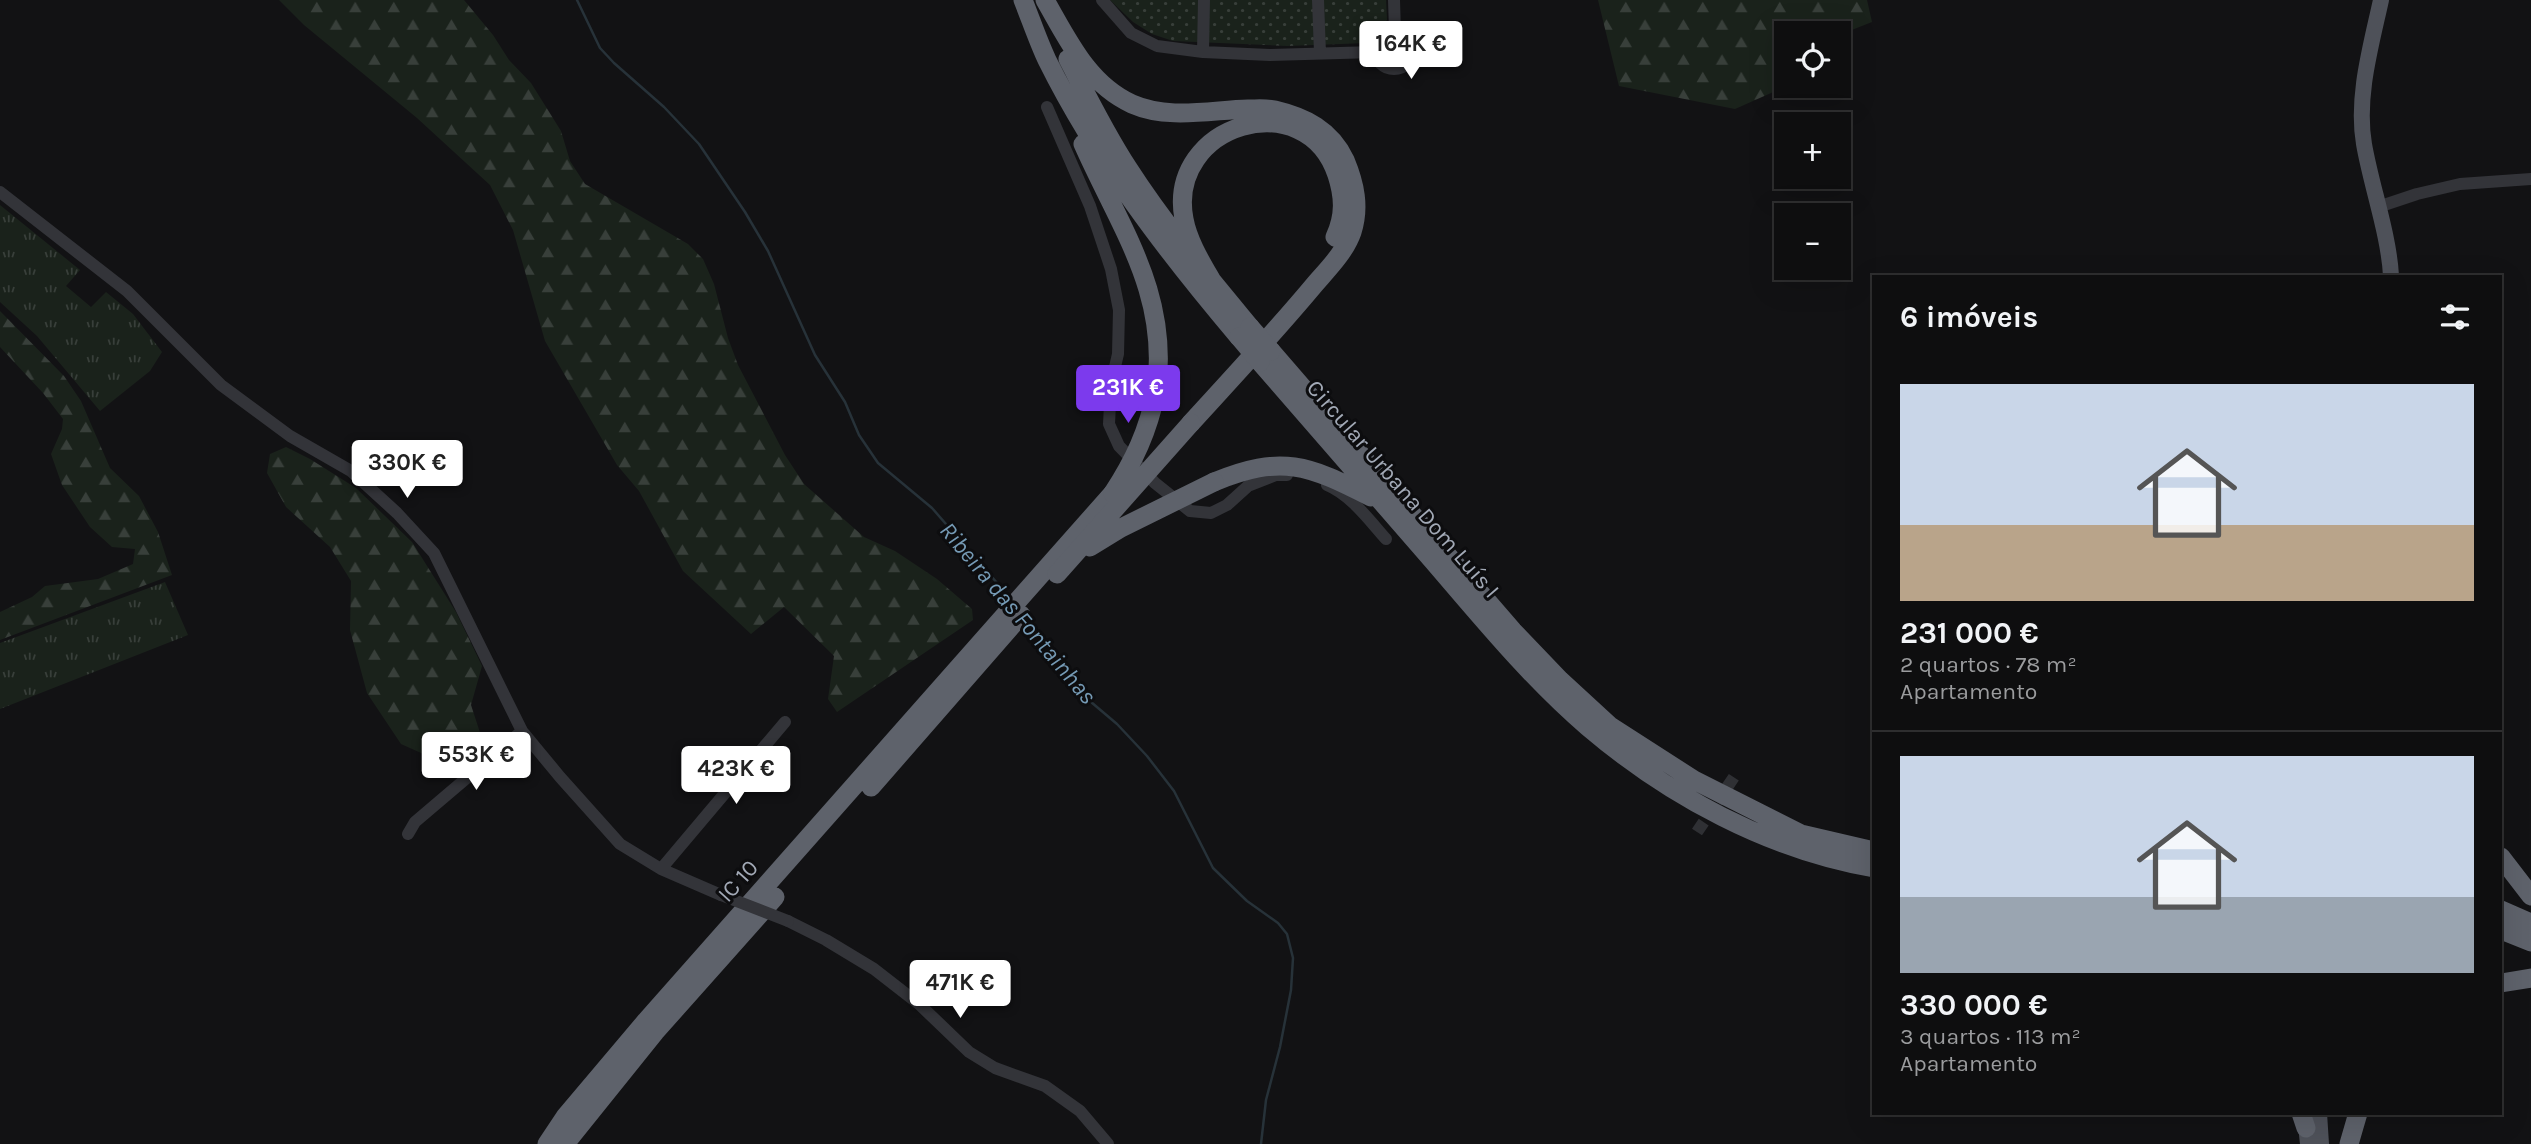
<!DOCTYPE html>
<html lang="pt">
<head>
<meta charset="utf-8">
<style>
	:root { --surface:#0e0e0f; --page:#1c1c1d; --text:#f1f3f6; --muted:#9b9c9e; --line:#2e2e2f; --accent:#7c3aed }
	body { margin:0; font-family:Karla,sans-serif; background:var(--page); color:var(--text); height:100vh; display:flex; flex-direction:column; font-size:26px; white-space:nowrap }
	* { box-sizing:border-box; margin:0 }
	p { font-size:23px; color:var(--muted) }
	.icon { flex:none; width:38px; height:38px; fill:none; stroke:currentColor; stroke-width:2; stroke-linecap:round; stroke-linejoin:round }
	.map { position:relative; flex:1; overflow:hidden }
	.drawer { position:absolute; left:1872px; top:275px; width:630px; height:840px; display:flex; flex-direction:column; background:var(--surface); border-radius:0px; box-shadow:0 7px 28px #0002,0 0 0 2px var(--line) }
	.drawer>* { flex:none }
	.fabs { position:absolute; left:1774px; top:21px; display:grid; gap:14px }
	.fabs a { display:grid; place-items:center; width:77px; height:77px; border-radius:0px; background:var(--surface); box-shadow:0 7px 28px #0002,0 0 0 2px var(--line); font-size:35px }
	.price { position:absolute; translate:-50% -60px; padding:0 16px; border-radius:7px; background:#fff; color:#222; font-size:23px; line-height:46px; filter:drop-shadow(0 2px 4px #0008) }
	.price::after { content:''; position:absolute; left:50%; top:42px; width:21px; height:16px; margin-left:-10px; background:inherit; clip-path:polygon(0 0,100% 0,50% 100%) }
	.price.selected { background:var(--accent); color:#fff }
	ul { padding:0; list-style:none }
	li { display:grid; align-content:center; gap:14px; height:371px; padding:0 28px }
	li+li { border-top:2px solid var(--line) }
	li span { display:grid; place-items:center; height:217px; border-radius:0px; color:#555 }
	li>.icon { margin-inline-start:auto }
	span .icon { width:126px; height:126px; fill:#fffc; stroke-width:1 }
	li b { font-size:30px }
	h2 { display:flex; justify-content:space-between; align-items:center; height:84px; padding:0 28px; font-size:30px }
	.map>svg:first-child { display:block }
</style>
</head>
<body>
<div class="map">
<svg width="2531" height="1144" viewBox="0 0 2531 1144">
	<defs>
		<pattern id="grass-tufts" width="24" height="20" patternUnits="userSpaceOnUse" patternTransform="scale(1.75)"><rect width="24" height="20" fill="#1a221b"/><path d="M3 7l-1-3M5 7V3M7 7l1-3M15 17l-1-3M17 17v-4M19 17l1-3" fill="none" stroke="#383f3a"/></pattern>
		<pattern id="forest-firs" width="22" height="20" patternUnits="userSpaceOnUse" patternTransform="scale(1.75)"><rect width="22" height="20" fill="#1a221b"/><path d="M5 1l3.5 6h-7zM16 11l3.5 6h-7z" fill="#383f3a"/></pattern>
		<pattern id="park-dots" width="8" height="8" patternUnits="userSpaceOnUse" patternTransform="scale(1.75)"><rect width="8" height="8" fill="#1a221b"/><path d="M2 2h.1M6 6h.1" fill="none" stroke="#383f3a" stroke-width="1.8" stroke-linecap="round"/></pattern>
	</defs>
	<rect width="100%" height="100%" fill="#121214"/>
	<path fill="url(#grass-tufts)" d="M0,205L80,270L66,286L91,307L106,292L133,314L162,352L150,371L100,411L37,336L0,302Z
		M165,582L188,635L0,709V643Z"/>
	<path fill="url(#forest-firs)" d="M279,0H464L493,35L509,60L531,83L561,131L570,161L585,184L688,244L703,259L714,284L728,338L738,365L785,455L804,484L864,537L895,551L937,579L972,609L973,620L837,712L828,699L834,656L784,607L751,634L683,571L639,491L617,465L545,341L513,230L490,185L417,118L304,25Z
		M1598,0H1867L1872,22L1839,35V33H1787V86L1735,109L1619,86Z
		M0,311L64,376L81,401L110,468L139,496L158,532L172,575L0,640V612L32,597L45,586L98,579L133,564L135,549L112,547L90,527L62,485L51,454L62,429L63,419L43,393L0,347Z
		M286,447L310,459L356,488L412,542L456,612L482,666L471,705L485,748L477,762L439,761L401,744L367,693L350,630L351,581L330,547L286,507L267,473L270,454Z"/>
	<path fill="url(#park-dots)" d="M1110,0H1386L1387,20L1367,43L1287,46L1173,41L1152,34L1133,22Z"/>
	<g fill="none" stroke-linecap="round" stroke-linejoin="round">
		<path stroke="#273239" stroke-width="2.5" d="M577,0L600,48L614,63L664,107L699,144L745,212L768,251L815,355L845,402L859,435L878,463L932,508L1011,599
			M1027,621L1091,702L1117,724L1147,756L1174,791L1213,868L1247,901L1278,923L1287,934L1293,958L1291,990L1280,1047L1266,1100L1261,1144"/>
		<path stroke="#2f3034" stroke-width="12" stroke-dasharray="12 6" stroke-linecap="butt" d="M1697,832L1736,774"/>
		<path stroke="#333439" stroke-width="12" d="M1102,0L1131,33L1157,46L1203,52L1270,55L1375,52
			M1318,0L1320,53
			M1394,0L1395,31
			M1375 50a19 19 0 1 1 38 0a19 19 0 1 1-38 0Z
			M1203,52L1204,0
			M1047,107L1090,206L1111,269L1119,310L1118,354L1111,384L1109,424L1119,446L1155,483L1190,511L1211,513L1227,505L1248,486L1276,475H1287
			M0,192L127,291L221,385L290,436L351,471L397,513L434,553L522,731L560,777L620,844L661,869L721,895
			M2378,207L2417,194L2460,184L2531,179
			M1327,485C1351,495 1369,520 1386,539
			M408,834L415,822L522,731
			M661,869L785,722
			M788,921L826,940L874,969L919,1004L969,1052L995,1068L1045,1086L1080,1111L1108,1144"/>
		<path stroke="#4e5159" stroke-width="16" d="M2381,0C2371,46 2356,97 2364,144C2371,185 2389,235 2391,276
			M2319,1113L2321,1144
			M2305,1115L2308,1144"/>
		<path stroke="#5e626b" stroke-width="19" d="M1023,0C1031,20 1038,41 1047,60C1097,161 1167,252 1239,337
			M1045,0C1068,40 1088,84 1132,104C1168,120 1211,110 1248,109C1257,109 1266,108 1275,110C1305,117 1331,130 1345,160C1355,184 1360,207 1352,232C1345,252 1328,269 1315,284C1275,332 1233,377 1191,423
			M1068,59C1087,96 1105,133 1128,168C1164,224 1207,275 1250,327
			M1083,144C1121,230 1170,294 1156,392
			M1212,281C1201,262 1188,241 1184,219C1166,124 1306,82 1337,175C1344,197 1345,215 1335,237
			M1271,351L1513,631L1560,680L1610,726L1694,780L1801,834L1874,851
			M1260,362C1318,428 1375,495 1433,561C1482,618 1531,678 1588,727C1669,796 1769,850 1874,868
			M1214,482C1282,454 1308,465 1371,497
			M871,787L1021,615
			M2501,857L2531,896
			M2501,910L2531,923
			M2501,930L2531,942
			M2501,983L2531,978
			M2301,1113L2306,1128
			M547,1144L565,1117L646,1021L1113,493
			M565,1144L655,1032L775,897
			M2349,1144L2358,1113"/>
		<path stroke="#333439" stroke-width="12" d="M721,895L788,921"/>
		<path stroke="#5e626b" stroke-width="19" d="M1250,327L1271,351
			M1239,337L1260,362
			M1113,493C1134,461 1148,431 1156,392
			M1090,547L1121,528L1214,482
			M1057,574L1191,423"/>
	</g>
	<g text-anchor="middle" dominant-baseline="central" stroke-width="6" stroke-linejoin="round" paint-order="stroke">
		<g font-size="23" fill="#a2a9b6" stroke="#0d0d0f">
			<text transform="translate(1403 489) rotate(49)">Circular Urbana Dom Luís I</text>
			<text transform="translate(738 881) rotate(-48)">IC 10</text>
		</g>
		<g font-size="24" font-style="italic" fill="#759ab5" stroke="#0d0d0f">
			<text transform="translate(1018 613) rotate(50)">Ribeira das Fontainhas</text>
		</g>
	</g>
</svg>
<div class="fabs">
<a><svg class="icon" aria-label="locate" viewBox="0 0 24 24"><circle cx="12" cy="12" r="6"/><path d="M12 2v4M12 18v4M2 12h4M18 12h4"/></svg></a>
<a>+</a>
<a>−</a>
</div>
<b class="price" style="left:1411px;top:81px">164K €</b>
<b class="price selected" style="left:1128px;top:425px">231K €</b>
<b class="price" style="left:407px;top:500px">330K €</b>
<b class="price" style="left:476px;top:792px">553K €</b>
<b class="price" style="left:736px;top:806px">423K €</b>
<b class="price" style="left:960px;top:1020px">471K €</b>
<section class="drawer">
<h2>6 imóveis<svg class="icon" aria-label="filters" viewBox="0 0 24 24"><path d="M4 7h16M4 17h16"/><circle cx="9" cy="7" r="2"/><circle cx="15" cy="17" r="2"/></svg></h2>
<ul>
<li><span style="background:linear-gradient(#c9d6e8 65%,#b9a48a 0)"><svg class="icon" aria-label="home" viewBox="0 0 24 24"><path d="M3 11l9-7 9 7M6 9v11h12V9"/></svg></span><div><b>231 000 €</b><p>2 quartos · 78 m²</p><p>Apartamento</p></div></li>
<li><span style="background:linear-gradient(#c9d6e8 65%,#9aa5b1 0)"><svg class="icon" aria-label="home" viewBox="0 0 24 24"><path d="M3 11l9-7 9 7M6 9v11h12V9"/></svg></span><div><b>330 000 €</b><p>3 quartos · 113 m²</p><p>Apartamento</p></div></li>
</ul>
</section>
</div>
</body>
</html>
